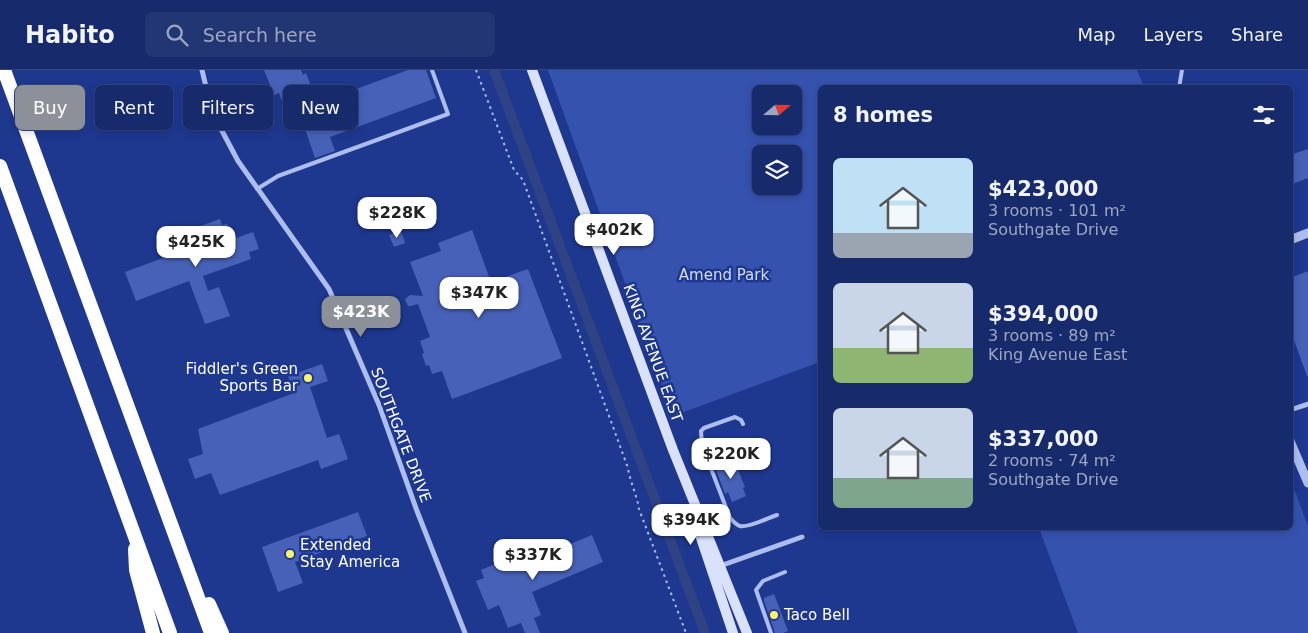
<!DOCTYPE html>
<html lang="en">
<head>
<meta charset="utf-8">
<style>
	:root { --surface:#162a6c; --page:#233674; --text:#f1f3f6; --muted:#9ea7c2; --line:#35467f; --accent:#8c9099 }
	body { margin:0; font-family:"DejaVu Sans",sans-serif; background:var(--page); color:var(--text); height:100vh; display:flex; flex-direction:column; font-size:19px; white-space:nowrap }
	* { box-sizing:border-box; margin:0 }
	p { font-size:16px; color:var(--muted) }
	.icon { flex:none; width:28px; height:28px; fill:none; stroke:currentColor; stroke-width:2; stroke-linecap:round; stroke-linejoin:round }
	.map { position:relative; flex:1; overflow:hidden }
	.drawer { position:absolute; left:818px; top:15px; width:475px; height:445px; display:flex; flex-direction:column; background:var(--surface); border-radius:8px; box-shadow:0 2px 8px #0003,0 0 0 1px var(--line) }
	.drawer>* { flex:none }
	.hud { position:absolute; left:15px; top:15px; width:475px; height:45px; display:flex; gap:10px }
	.needle { width:32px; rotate:70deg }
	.controls { position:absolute; left:752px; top:15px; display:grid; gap:10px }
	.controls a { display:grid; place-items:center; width:50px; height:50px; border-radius:8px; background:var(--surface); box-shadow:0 2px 8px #0003,0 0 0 1px var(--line); font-size:25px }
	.price { position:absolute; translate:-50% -42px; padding:0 11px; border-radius:10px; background:#fff; color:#222; font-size:16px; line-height:32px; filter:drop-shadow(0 1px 2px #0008) }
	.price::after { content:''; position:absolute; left:50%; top:30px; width:15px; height:11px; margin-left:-8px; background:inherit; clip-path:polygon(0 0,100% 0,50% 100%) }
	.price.selected { background:var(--accent); color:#fff }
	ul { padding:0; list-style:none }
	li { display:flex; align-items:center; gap:15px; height:125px; padding:0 15px }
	li span { display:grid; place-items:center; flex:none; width:140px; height:100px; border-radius:8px; color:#555 }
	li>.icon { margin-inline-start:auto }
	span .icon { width:60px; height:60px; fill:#fffc; stroke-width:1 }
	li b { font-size:21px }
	h2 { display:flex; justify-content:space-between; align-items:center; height:60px; padding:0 15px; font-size:21px }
	.pill { padding:0 18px; border-radius:8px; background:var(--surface); box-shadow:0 2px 8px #0003,0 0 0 1px var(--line); font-size:18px; line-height:45px }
	.pill.selected { background:var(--accent); color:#fff }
	header { display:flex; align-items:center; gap:30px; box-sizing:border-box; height:70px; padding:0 25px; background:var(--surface); border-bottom:1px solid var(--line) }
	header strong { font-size:24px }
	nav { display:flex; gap:28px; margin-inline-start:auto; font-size:18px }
	.search { width:350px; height:45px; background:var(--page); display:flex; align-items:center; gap:12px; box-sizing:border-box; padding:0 18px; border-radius:8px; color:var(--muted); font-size:19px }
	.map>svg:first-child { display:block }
</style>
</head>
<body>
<header>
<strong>Habito</strong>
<div class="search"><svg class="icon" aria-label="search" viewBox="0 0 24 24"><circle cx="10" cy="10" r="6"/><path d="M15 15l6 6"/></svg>Search here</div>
<nav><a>Map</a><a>Layers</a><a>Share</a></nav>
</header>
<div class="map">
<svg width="1308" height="563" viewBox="0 0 1308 563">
	<rect width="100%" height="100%" fill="#1e3890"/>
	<path fill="#3552af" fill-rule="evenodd" d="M548,0H1137L1144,17L820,18V292L673,346ZM761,24H794V56H761ZM761,84H794V116H761Z
		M1290,408L1308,456V563H1078L1039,458H1290Z"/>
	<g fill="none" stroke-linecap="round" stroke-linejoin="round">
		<path stroke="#2f4283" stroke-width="10" d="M494,0L705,563"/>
	</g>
	<path fill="#4661b7" d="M264,0H301L303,5L306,3L313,21L322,18L326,30L408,0H426L436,28L330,67L335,81L315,88L303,53L291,57L279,23L274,25Z
		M1308,79V108L1290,115V85Z
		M220,149L222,155L227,154L233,169L253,162L259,179L249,182L251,189L203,206L208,221L219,217L230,246L205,254L189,211L136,231L125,202L198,175L192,159Z
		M472,160L491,212L528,199L562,288L452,329L442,301L432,304L429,295L426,296L422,284L424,283L420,271L430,267L418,234L411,236H408L405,229L410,225L423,226L410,192L441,181L438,173Z
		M401,161L405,173L394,177L389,165Z
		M1308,201V306H1307L1290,259V208Z
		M322,294L328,311L310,317L327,368L339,364L348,389L321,399L318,390L220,425L211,403L195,409L188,389L203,384L198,359L294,323L288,306Z
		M734,390L745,417L743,418L746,426L732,432L728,422L725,424L715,397Z
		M358,442L367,466L295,492L303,513L278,522L262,477Z
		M592,465L603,492L532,522L541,545L534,548L540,563H525L521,553L508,558L499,535L488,540L476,511L484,508L481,500L509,488L513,498Z
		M774,524L788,561L783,563H775L764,531V528Z"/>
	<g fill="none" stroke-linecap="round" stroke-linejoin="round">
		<path stroke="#adbded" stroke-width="2" stroke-dasharray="2.5 4" stroke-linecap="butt" d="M476,0L514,100L523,110L628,398C630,412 637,425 639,439L686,563"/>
		<path stroke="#adbded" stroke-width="4" d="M1179,18L1182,0
			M257,119L278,106L448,44L432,0
			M743,354L741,350L735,347L704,358L701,361L702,375L730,448C733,451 736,455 740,456C748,458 768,448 777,445
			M771,563L756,520L763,511L785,502"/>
		<path stroke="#adbded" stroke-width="5" d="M202,0L212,42L238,91L329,219L379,335L417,441L465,563
			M1290,340L1308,334
			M720,496L802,467"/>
		<path stroke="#adbded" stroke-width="9" d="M1290,170L1308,163
			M1290,371L1308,413"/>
		<path stroke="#dae1fa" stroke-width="10" d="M532,0L673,380L747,563
			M699,462L733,563"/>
		<path stroke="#fff" stroke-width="14" d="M4,0L211,563
			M0,96L170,563
			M135,479L136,500L153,563
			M209,534L222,563"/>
	</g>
	<g fill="#fcf16d" stroke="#1e3890" stroke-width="2">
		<circle cx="308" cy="308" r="5"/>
		<circle cx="290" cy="484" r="5"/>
		<circle cx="774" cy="545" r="5"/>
	</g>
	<g text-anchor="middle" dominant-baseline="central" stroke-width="5" stroke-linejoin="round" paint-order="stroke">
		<g font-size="15" fill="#d3ddfa" stroke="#1e3890">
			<text x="724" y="205">Amend Park</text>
		</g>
		<g font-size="15" fill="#fff" stroke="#1e3890">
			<text transform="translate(653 283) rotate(70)">KING AVENUE EAST</text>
			<text transform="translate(401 365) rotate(69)">SOUTHGATE DRIVE</text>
		</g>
		<g font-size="15" fill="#fff" stroke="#1e3890" text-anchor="start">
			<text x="298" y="299" text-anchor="end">Fiddler's Green<tspan x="298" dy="17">Sports Bar</tspan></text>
			<text x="300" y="475">Extended<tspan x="300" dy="17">Stay America</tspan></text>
			<text x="784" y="545">Taco Bell</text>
		</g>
	</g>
</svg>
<div class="controls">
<a><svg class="needle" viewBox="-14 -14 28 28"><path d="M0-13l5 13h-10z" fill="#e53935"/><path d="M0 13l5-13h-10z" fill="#9ea7c2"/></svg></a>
<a><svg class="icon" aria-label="layers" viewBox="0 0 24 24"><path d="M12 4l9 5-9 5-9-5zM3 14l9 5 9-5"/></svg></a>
</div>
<b class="price" style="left:397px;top:169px">$228K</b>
<b class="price" style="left:614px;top:186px">$402K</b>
<b class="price" style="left:196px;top:198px">$425K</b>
<b class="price" style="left:479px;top:249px">$347K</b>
<b class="price selected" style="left:361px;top:268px">$423K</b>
<b class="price" style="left:731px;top:410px">$220K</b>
<b class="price" style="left:691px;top:476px">$394K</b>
<b class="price" style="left:533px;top:511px">$337K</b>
<div class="hud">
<a class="pill selected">Buy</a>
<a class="pill">Rent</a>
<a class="pill">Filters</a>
<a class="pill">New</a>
</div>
<section class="drawer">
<h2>8 homes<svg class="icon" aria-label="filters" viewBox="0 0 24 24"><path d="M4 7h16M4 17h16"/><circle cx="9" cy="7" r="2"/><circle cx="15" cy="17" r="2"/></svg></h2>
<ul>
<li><span style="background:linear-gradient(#bfe0f5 75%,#9aa5b1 0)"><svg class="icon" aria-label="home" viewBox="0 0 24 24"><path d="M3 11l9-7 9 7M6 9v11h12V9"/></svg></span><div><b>$423,000</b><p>3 rooms · 101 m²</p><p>Southgate Drive</p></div></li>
<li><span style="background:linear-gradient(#c9d6e8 65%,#8fb573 0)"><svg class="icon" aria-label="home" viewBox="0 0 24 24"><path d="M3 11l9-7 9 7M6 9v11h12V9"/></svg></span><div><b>$394,000</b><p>3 rooms · 89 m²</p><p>King Avenue East</p></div></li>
<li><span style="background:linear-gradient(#c9d6e8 70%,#7fa58c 0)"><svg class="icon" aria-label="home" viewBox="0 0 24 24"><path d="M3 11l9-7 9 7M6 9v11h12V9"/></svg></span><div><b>$337,000</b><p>2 rooms · 74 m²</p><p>Southgate Drive</p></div></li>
</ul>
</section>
</div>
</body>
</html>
